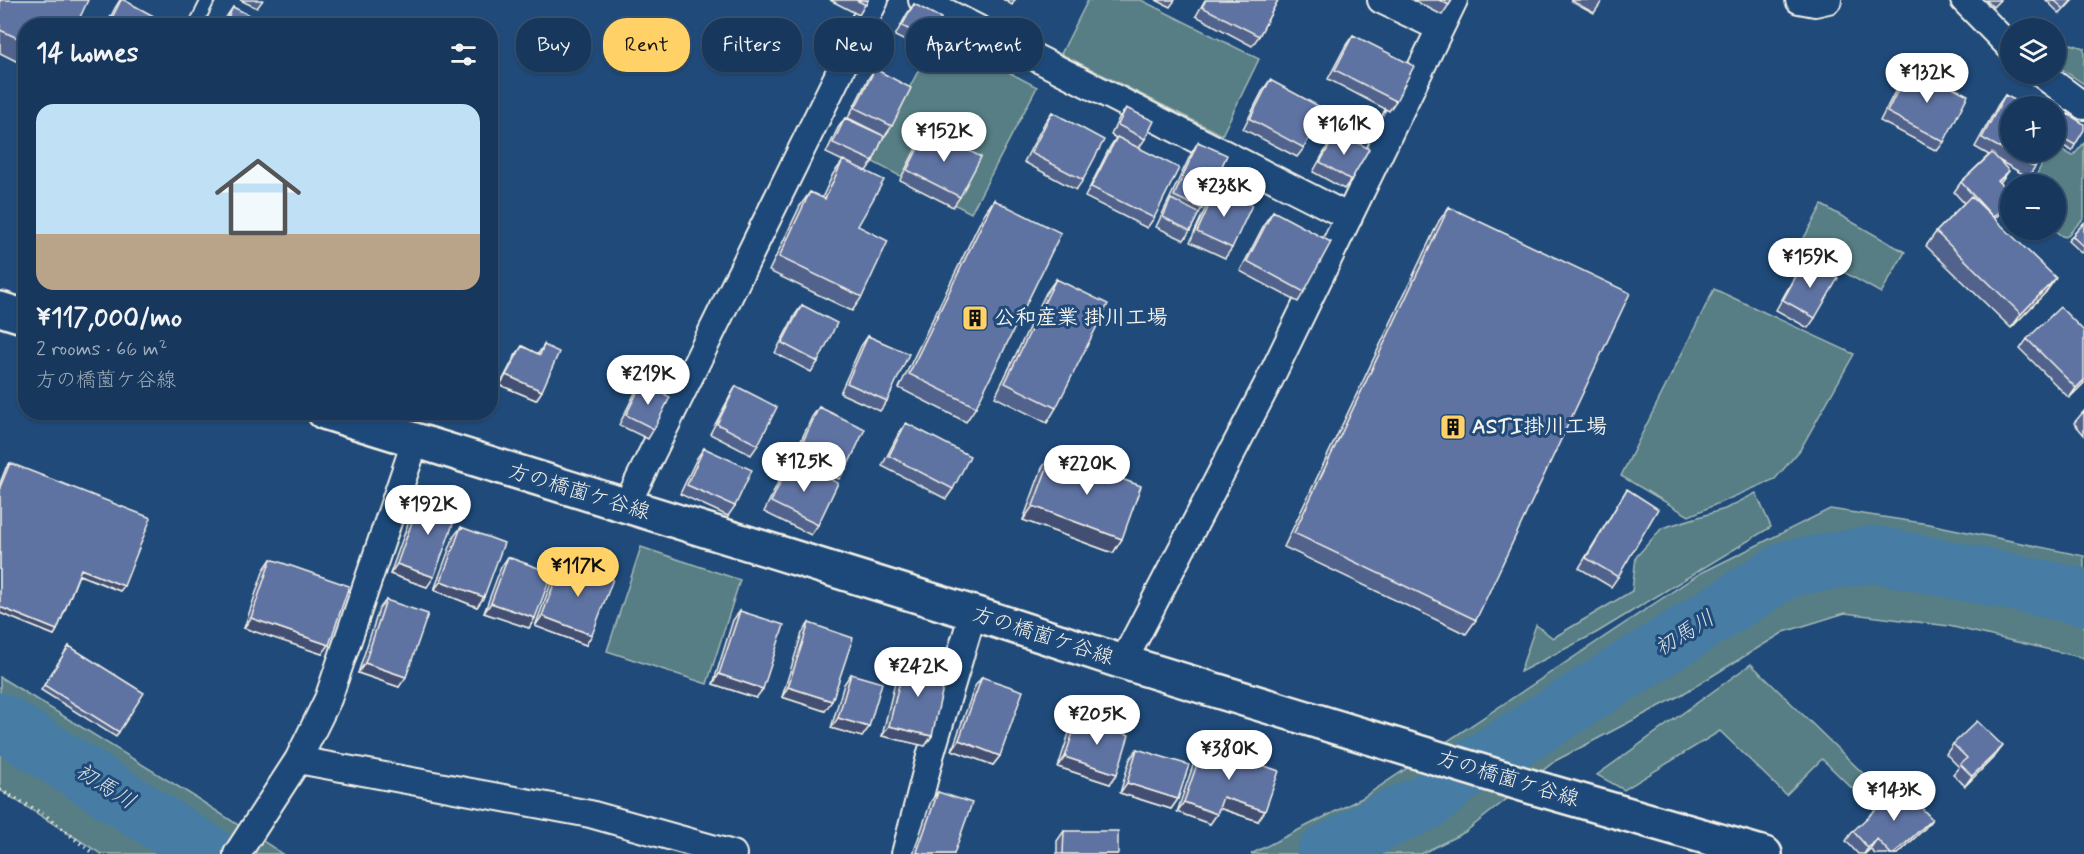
<!DOCTYPE html>
<html lang="en">
<head>
<meta charset="utf-8">
<style>
	:root { --surface:#17385c; --page:#244365; --text:#f1f3f6; --muted:#9eacbb; --line:#365272; --accent:#ffd166 }
	body { margin:0; font-family:Mynerve,"Klee One",sans-serif; background:var(--page); color:var(--text); height:100vh; display:flex; flex-direction:column; font-size:22px; white-space:nowrap }
	* { box-sizing:border-box; margin:0 }
	p { font-size:20px; color:var(--muted) }
	.icon { flex:none; width:33px; height:33px; fill:none; stroke:currentColor; stroke-width:2; stroke-linecap:round; stroke-linejoin:round }
	.map { position:relative; flex:1; overflow:hidden }
	.panel { position:absolute; left:18px; top:18px; width:480px; height:402px; display:flex; flex-direction:column; background:var(--surface); border-radius:24px; box-shadow:0 2px 4px #0004,0 0 0 2px var(--line) }
	.panel>* { flex:none }
	.guide { position:absolute; left:516px; top:18px; width:570px; height:54px; display:flex; gap:12px }
	.tools { position:absolute; left:2000px; top:18px; display:grid; gap:12px }
	.tools a { display:grid; place-items:center; width:66px; height:66px; border-radius:50%; background:var(--surface); box-shadow:0 2px 4px #0004,0 0 0 2px var(--line); font-size:30px }
	.price { position:absolute; translate:-50% -51px; padding:0 14px; border-radius:21px; background:#fff; color:#222; font-size:20px; line-height:39px; filter:drop-shadow(0 2px 3px #0008) }
	.price::after { content:''; position:absolute; left:50%; top:36px; width:18px; height:14px; margin-left:-9px; background:inherit; clip-path:polygon(0 0,100% 0,50% 100%) }
	.price.current { background:var(--accent); color:#111 }
	ul { padding:0; list-style:none }
	li { display:grid; align-content:center; gap:12px; height:318px; padding:0 18px }
	li span { display:grid; place-items:center; height:186px; border-radius:18px; color:#555 }
	li>.icon { margin-inline-start:auto }
	span .icon { width:108px; height:108px; fill:#fffc; stroke-width:1 }
	li b { font-size:26px }
	h2 { display:flex; justify-content:space-between; align-items:center; height:72px; padding:0 18px; font-size:26px }
	.tag { padding:0 21px; border-radius:24px; background:var(--surface); box-shadow:0 2px 4px #0004,0 0 0 2px var(--line); font-size:21px; line-height:54px }
	.tag.current { background:var(--accent); color:#111 }
	.map>svg:first-child { display:block }
</style>
</head>
<body>
<div class="map">
<svg width="2084" height="854" viewBox="0 0 2084 854">
	<rect width="100%" height="100%" fill="#1f4a7a"/>
	<filter id="ink" filterUnits="userSpaceOnUse"><feTurbulence type="fractalNoise" baseFrequency=".0167" numOctaves="2"/><feDisplacementMap in="SourceGraphic" scale="12" xChannelSelector="R" yChannelSelector="G"/><feConvolveMatrix kernelMatrix="1 2 1 2 8 2 1 2 1" color-interpolation-filters="sRGB"/></filter>
	<g filter="url(#ink)">
		<path fill="#567e84" stroke="#a5b8b6" stroke-width="1.5" d="M1088,0H1141L1259,59L1222,135L1061,54Z
			M937,35L1037,87L971,213L871,161Z
			M2071,44L2084,48V84L2056,65L2055,52Z
			M2084,143V218L2066,237L2062,236L2054,230L2055,184H2032L2048,152H2055V146L2073,156Z
			M1822,205L1905,252L1881,293L1799,247Z
			M1714,289L1854,354L1800,450L1775,479L1689,516L1621,476Z
			M1756,493L1771,527L1596,633L1520,672L1536,625L1553,638L1632,591L1636,557L1662,528L1725,509Z
			M1830,509L1929,524L2084,556V658L1949,626L1845,613L1784,632L1681,695L1555,761L1465,832L1421,854H1251L1362,798L1699,574Z
			M641,547L740,580L707,684L607,651Z
			M1751,664L1882,792L1869,805L1822,759L1786,795L1720,731L1624,790L1597,775Z
			M0,677L195,797L283,854H101L0,790Z"/>
		<g fill="none" stroke-linecap="round" stroke-linejoin="round">
			<path stroke="#477ba4" stroke-width="57" d="M0,721L209,854
				M1325,854L1384,821L1427,802L1457,777L1787,569L1867,555H1879L2084,597"/>
			<defs>
				<path id="lane" d="M195,26L208,0"/>
				<path id="street" d="M922,0L1349,217
					M1381,0L1440,28
					M1799,0L1815,3L1828,0
					M1964,0L2010,47
					M2041,74L2084,106
					M626,506L875,0
					M1123,662L1269,381L1454,0
					M298,760L590,814L733,854
					M237,854L298,760L328,699L415,442
					M905,854L931,753L973,613"/>
				<path id="secondary" d="M0,309L26,317
					M324,412L973,613L1123,662L1529,786L1765,854"/>
			</defs>
			<use href="#lane" stroke="#f4f1e8" stroke-width="16"/>
			<use href="#street" stroke="#f4f1e8" stroke-width="30"/>
			<use href="#secondary" stroke="#f4f1e8" stroke-width="38"/>
			<path stroke="#f4f1e8" stroke-width="4" stroke-dasharray="1.5 4.5" stroke-linecap="butt" d="M0,790L45,815L94,854"/>
			<use href="#lane" stroke="#1f4a7a" stroke-width="12"/>
			<use href="#street" stroke="#1f4a7a" stroke-width="26"/>
			<use href="#secondary" stroke="#1f4a7a" stroke-width="33"/>
		</g>
		<path fill="#51638c" stroke="#f4f1e8" stroke-width="1.5" d="M0,0L26,26V66L0,53Z
			M120,0L172,26H106L115,8Z
			M240,0H263L257,8Z
			M830,0H868L859,15Z
			M1004,0H1015L1012,5Z
			M1156,0H1175L1170,7Z
			M1205,0H1278L1259,36L1252,46L1196,16Z
			M1413,0H1452L1442,15Z
			M1570,0H1603L1594,13Z
			M1986,0H2000L1993,7Z
			M2046,0H2073L2060,14Z
			M914,4L930,40L923,50L895,36L907,14Z
			M233,7L261,26H222L226,17Z
			M1353,35L1396,101L1389,111L1328,79L1346,45Z
			M1910,66L1944,142L1937,151L1880,121L1903,76Z
			M875,69L892,126L885,136H884L873,161L866,171L858,226L862,297L852,311L769,271L800,206L810,192L822,198L833,174L843,161L826,153L838,128L845,118L882,135L848,118L868,79Z
			M1270,80L1304,148L1297,157L1243,129L1263,90Z
			M2005,95L2035,167L2028,177L2000,161L2002,180L2000,182L2010,193V202L2007,207L1994,219L2046,292L2011,328L1926,246L1936,232L1964,203L1954,192L1961,182L1989,155L1975,147L1998,105Z
			M1126,108L1145,139L1139,148L1154,218L1147,228L1085,197L1110,147L1116,138L1111,135L1119,118Z
			M1052,112L1083,180L1076,190L1024,162L1045,122Z
			M2064,119L2075,145L2072,151L2055,141V134Z
			M928,129L960,197L953,207L900,180L921,139Z
			M1338,131L1351,180L1344,189L1313,172L1331,140Z
			M1198,142L1202,209L1198,214L1190,231L1184,240L1156,227L1192,152Z
			M1217,188L1232,248L1225,258L1190,242L1210,198Z
			M994,200L976,407L966,422L899,388L984,214Z
			M1449,207L1476,620L1466,634L1284,547L1439,221Z
			M1273,211L1304,292L1298,302L1240,271L1266,221Z
			M2084,223V249L2081,253L2068,241L2072,236Z
			M1805,260L1815,318L1808,328L1776,310L1799,269Z
			M1056,279V408L1047,423L995,397L1046,293Z
			M802,305L818,362L811,372L775,353L795,315Z
			M868,336L887,401L880,411L840,393L861,346Z
			M2027,339L2084,383L2069,398L2020,349Z
			M544,345L542,391L536,400L500,385L515,356L522,346L538,354Z
			M642,383L654,429L648,439L619,425L635,393Z
			M736,386L758,445L751,455L710,434L730,396Z
			M819,407L846,469L839,479L793,458L812,417Z
			M2084,411V435L2074,423Z
			M906,423L953,489L946,499L882,466L899,433Z
			M704,448L735,506L728,516L680,494L697,458Z
			M1052,454L1122,539L1113,553L1023,520L1042,468Z
			M791,460L818,525L811,535L764,512L784,470Z
			M10,463L120,591L79,575L57,630L54,635L0,613V483L6,468Z
			M1627,489L1618,577L1611,587L1579,568Z
			M422,494L427,587L390,574L415,504Z
			M461,527L484,597L477,607L434,590L454,536Z
			M508,557L535,618L529,628L484,613L501,567Z
			M271,559L322,654L244,628L264,569Z
			M563,560L586,645L535,626L556,570Z
			M386,600L399,687L358,673L379,609Z
			M740,611L756,698L713,684L733,620Z
			M809,623L825,711L782,697L802,633Z
			M69,646L119,732L116,737L41,690Z
			M905,660L932,736L925,746L882,736L898,670Z
			M851,674L869,727L862,737L831,728L844,684Z
			M982,677L1000,756L993,765L952,750L975,686Z
			M1078,717L1110,784L1058,767L1071,727Z
			M1204,744L1258,821L1219,808L1217,814L1210,824L1177,812L1197,754Z
			M1953,744L1996,755L1965,786L1953,774L1959,767L1946,754Z
			M1137,749L1178,799L1171,809L1120,793L1130,759Z
			M938,792L954,854H913L931,801Z
			M1932,819L1925,828L1898,854H1875L1870,849L1865,854H1858L1846,841L1853,831Z
			M1064,831L1118,854H1057V841Z"/>
		<path fill="#425072" stroke="#f4f1e8" stroke-width="1.5" d="M2009,171L2002,180L1992,191L1998,181Z
			M2010,201V202L2007,207L1986,226L1993,217Z
			M2056,278L2046,292L2011,328L2021,314Z
			M506,375L542,391L536,400L500,385Z
			M2084,380V383L2069,398L2076,388Z
			M1033,506L1122,539L1113,553L1023,520Z
			M397,564L434,577L427,587L390,574Z
			M81,569L124,586L120,591L78,574Z
			M441,581L484,597L477,607L434,590Z
			M491,603L535,618L529,628L484,613Z
			M0,607L57,630L54,635L0,613Z
			M542,616L592,635L586,645L535,626Z
			M251,618L329,645L322,654L244,628Z
			M365,663L406,677L399,687L358,673Z
			M719,674L763,689L756,698L713,684Z
			M788,687L832,701L825,711L782,697Z
			M838,718L869,727L862,737L831,728Z
			M889,726L932,736L925,746L882,736Z
			M959,740L1000,756L993,765L952,750Z
			M2003,746L1996,755L1965,786L1972,776Z
			M1065,757L1117,774L1110,784L1058,767Z
			M1127,783L1178,799L1171,809L1120,793Z
			M1223,797L1265,811L1258,821L1216,807Z
			M1184,802L1217,814L1210,824L1177,812Z
			M1932,819L1925,828L1898,854H1894Z
			M1877,839L1870,849L1864,854L1868,848Z"/>
		<path fill="#5e73a3" stroke="#f4f1e8" stroke-width="1.5" d="M0,0H88L76,26H26V42L0,30Z
			M121,0H124L172,26H108Z
			M856,0H868L866,5Z
			M1206,0H1278L1259,36L1202,7Z
			M1439,0H1452L1449,5Z
			M2054,0H2072L2064,9Z
			M914,4L941,18L930,40L902,26Z
			M233,7L263,22L261,26H224Z
			M1353,35L1414,66L1396,101L1335,70Z
			M1910,66L1968,95L1944,142L1887,112Z
			M875,69L911,88L892,126L855,108Z
			M1270,80L1324,109L1304,148L1250,119Z
			M2005,95L2026,106H2010V152H2043L2035,167L1982,138Z
			M1126,108L1154,121L1145,139L1118,125Z
			M1052,112L1104,140L1083,180L1031,153Z
			M2068,114L2084,124V130L2075,145L2056,134Z
			M845,118L884,136L873,161L833,143Z
			M928,129L981,157L960,197L907,170Z
			M1338,131L1369,149L1351,180L1320,162Z
			M1117,137L1179,168L1154,218L1091,187Z
			M1198,142L1227,155L1202,209L1174,196Z
			M1992,153L2009,171L1998,181L2010,193V201L1993,217L1961,182Z
			M843,160L884,180L858,226L888,241L862,297L779,257L810,192L825,199Z
			M1217,188L1252,205L1232,248L1197,232Z
			M1971,196L2056,278L2021,314L1936,232Z
			M1171,199L1199,213L1190,231L1163,217Z
			M994,200L1061,233L976,407L909,374Z
			M1449,207L1630,293L1476,620L1294,533Z
			M1273,211L1331,242L1304,292L1247,261Z
			M2084,223V247L2072,236Z
			M1805,260L1838,278L1815,318L1783,300Z
			M1056,279L1108,304L1056,408L1005,383Z
			M802,305L837,323L818,362L782,343Z
			M2060,307L2084,331V380L2076,388L2027,339Z
			M868,336L909,354L887,401L847,383Z
			M544,345L559,352L542,391L506,375L522,346L540,355Z
			M490,367L500,371L490,393Z
			M642,383L670,397L654,429L626,415Z
			M736,386L777,407L758,445L717,424Z
			M819,407L865,429L846,469L800,448Z
			M906,423L970,456L953,489L889,456Z
			M704,448L752,470L735,506L687,485Z
			M1052,454L1141,486L1122,539L1033,506Z
			M791,460L838,483L818,525L771,502Z
			M10,463L151,518L124,586L81,569L57,630L0,607V487Z
			M1627,489L1658,509L1618,577L1586,558Z
			M422,494L459,507L434,577L397,564Z
			M461,527L504,543L484,597L441,581Z
			M508,557L552,573L535,618L491,603Z
			M271,559L349,586L329,645L251,618Z
			M563,560L613,579L592,635L542,616Z
			M386,600L428,614L406,677L365,663Z
			M740,611L784,625L763,689L719,674Z
			M809,623L853,638L832,701L788,687Z
			M69,646L144,693L119,732L44,685Z
			M905,660L947,670L932,736L889,726Z
			M851,674L882,683L869,727L838,718Z
			M982,677L1023,691L1000,756L959,740Z
			M1078,717L1129,735L1117,774L1065,757Z
			M1977,721L2003,746L1972,776L1960,764L1967,758L1953,744Z
			M1204,744L1279,771L1265,811L1223,797L1217,814L1184,802Z
			M1137,749L1189,765L1178,799L1127,783Z
			M1901,786L1932,819L1894,854H1891L1877,839L1868,848L1853,831Z
			M938,792L972,803L954,854H922L917,852Z
			M1064,831H1118V854H1063Z"/>
	</g>
	<defs>
		<symbol id="building-square" viewBox="-11 -11 22 22"><rect x="-9" y="-9" width="18" height="18" rx="4" fill="#ffd166" stroke="#1f4a7a"/><path d="M-4-6H4V6H1V3H-1V6H-4ZM-2.5-4.3h1.7v1.8h-1.7ZM.8-4.3h1.7v1.8H.8ZM-2.5-1h1.7V.8h-1.7ZM.8-1h1.7V.8H.8Z" fill="#111"/></symbol>
	</defs>
	<g fill-rule="evenodd">
		<use href="#building-square" x="960" y="303" width="30" height="30"/>
		<use href="#building-square" x="1438" y="412" width="30" height="30"/>
	</g>
	<g text-anchor="middle" dominant-baseline="central" stroke-width="6" stroke-linejoin="round" paint-order="stroke">
		<g font-size="21" font-weight="bold" fill="#f4f1e8" stroke="#1f4a7a" text-anchor="start">
			<text x="994" y="318">公和産業 掛川工場</text>
			<text x="1472" y="427">ASTI掛川工場</text>
		</g>
		<g font-size="21" fill="#f4f1e8" stroke="#1f4a7a">
			<text transform="translate(579 492) rotate(17)">方の橋薗ケ谷線</text>
			<text transform="translate(1043 636) rotate(18)">方の橋薗ケ谷線</text>
			<text transform="translate(1508 779) rotate(17)">方の橋薗ケ谷線</text>
		</g>
		<g font-size="22" font-style="italic" fill="#dadfde" stroke="#1f4a7a">
			<text transform="translate(1685 634) rotate(-32)">初馬川</text>
			<text transform="translate(105 787) rotate(32)">初馬川</text>
		</g>
	</g>
</svg>
<div class="tools">
<a><svg class="icon" aria-label="layers" viewBox="0 0 24 24"><path d="M12 4l9 5-9 5-9-5zM3 14l9 5 9-5"/></svg></a>
<a>+</a>
<a>−</a>
</div>
<b class="price" style="left:1927px;top:104px">¥132K</b>
<b class="price" style="left:1344px;top:156px">¥161K</b>
<b class="price" style="left:944px;top:163px">¥152K</b>
<b class="price" style="left:1224px;top:218px">¥238K</b>
<b class="price" style="left:1810px;top:289px">¥159K</b>
<b class="price" style="left:648px;top:406px">¥219K</b>
<b class="price" style="left:804px;top:493px">¥125K</b>
<b class="price" style="left:1087px;top:496px">¥220K</b>
<b class="price" style="left:428px;top:536px">¥192K</b>
<b class="price current" style="left:578px;top:598px">¥117K</b>
<b class="price" style="left:918px;top:698px">¥242K</b>
<b class="price" style="left:1097px;top:746px">¥205K</b>
<b class="price" style="left:1229px;top:781px">¥380K</b>
<b class="price" style="left:1894px;top:822px">¥143K</b>
<div class="guide">
<a class="tag">Buy</a>
<a class="tag current">Rent</a>
<a class="tag">Filters</a>
<a class="tag">New</a>
<a class="tag">Apartment</a>
</div>
<section class="panel">
<h2>14 homes<svg class="icon" aria-label="filters" viewBox="0 0 24 24"><path d="M4 7h16M4 17h16"/><circle cx="9" cy="7" r="2"/><circle cx="15" cy="17" r="2"/></svg></h2>
<ul>
<li><span style="background:linear-gradient(#bfe0f5 70%,#b9a48a 0)"><svg class="icon" aria-label="home" viewBox="0 0 24 24"><path d="M3 11l9-7 9 7M6 9v11h12V9"/></svg></span><div><b>¥117,000/mo</b><p>2 rooms · 66 m²</p><p>方の橋薗ケ谷線</p></div></li>
</ul>
</section>
</div>
</body>
</html>
